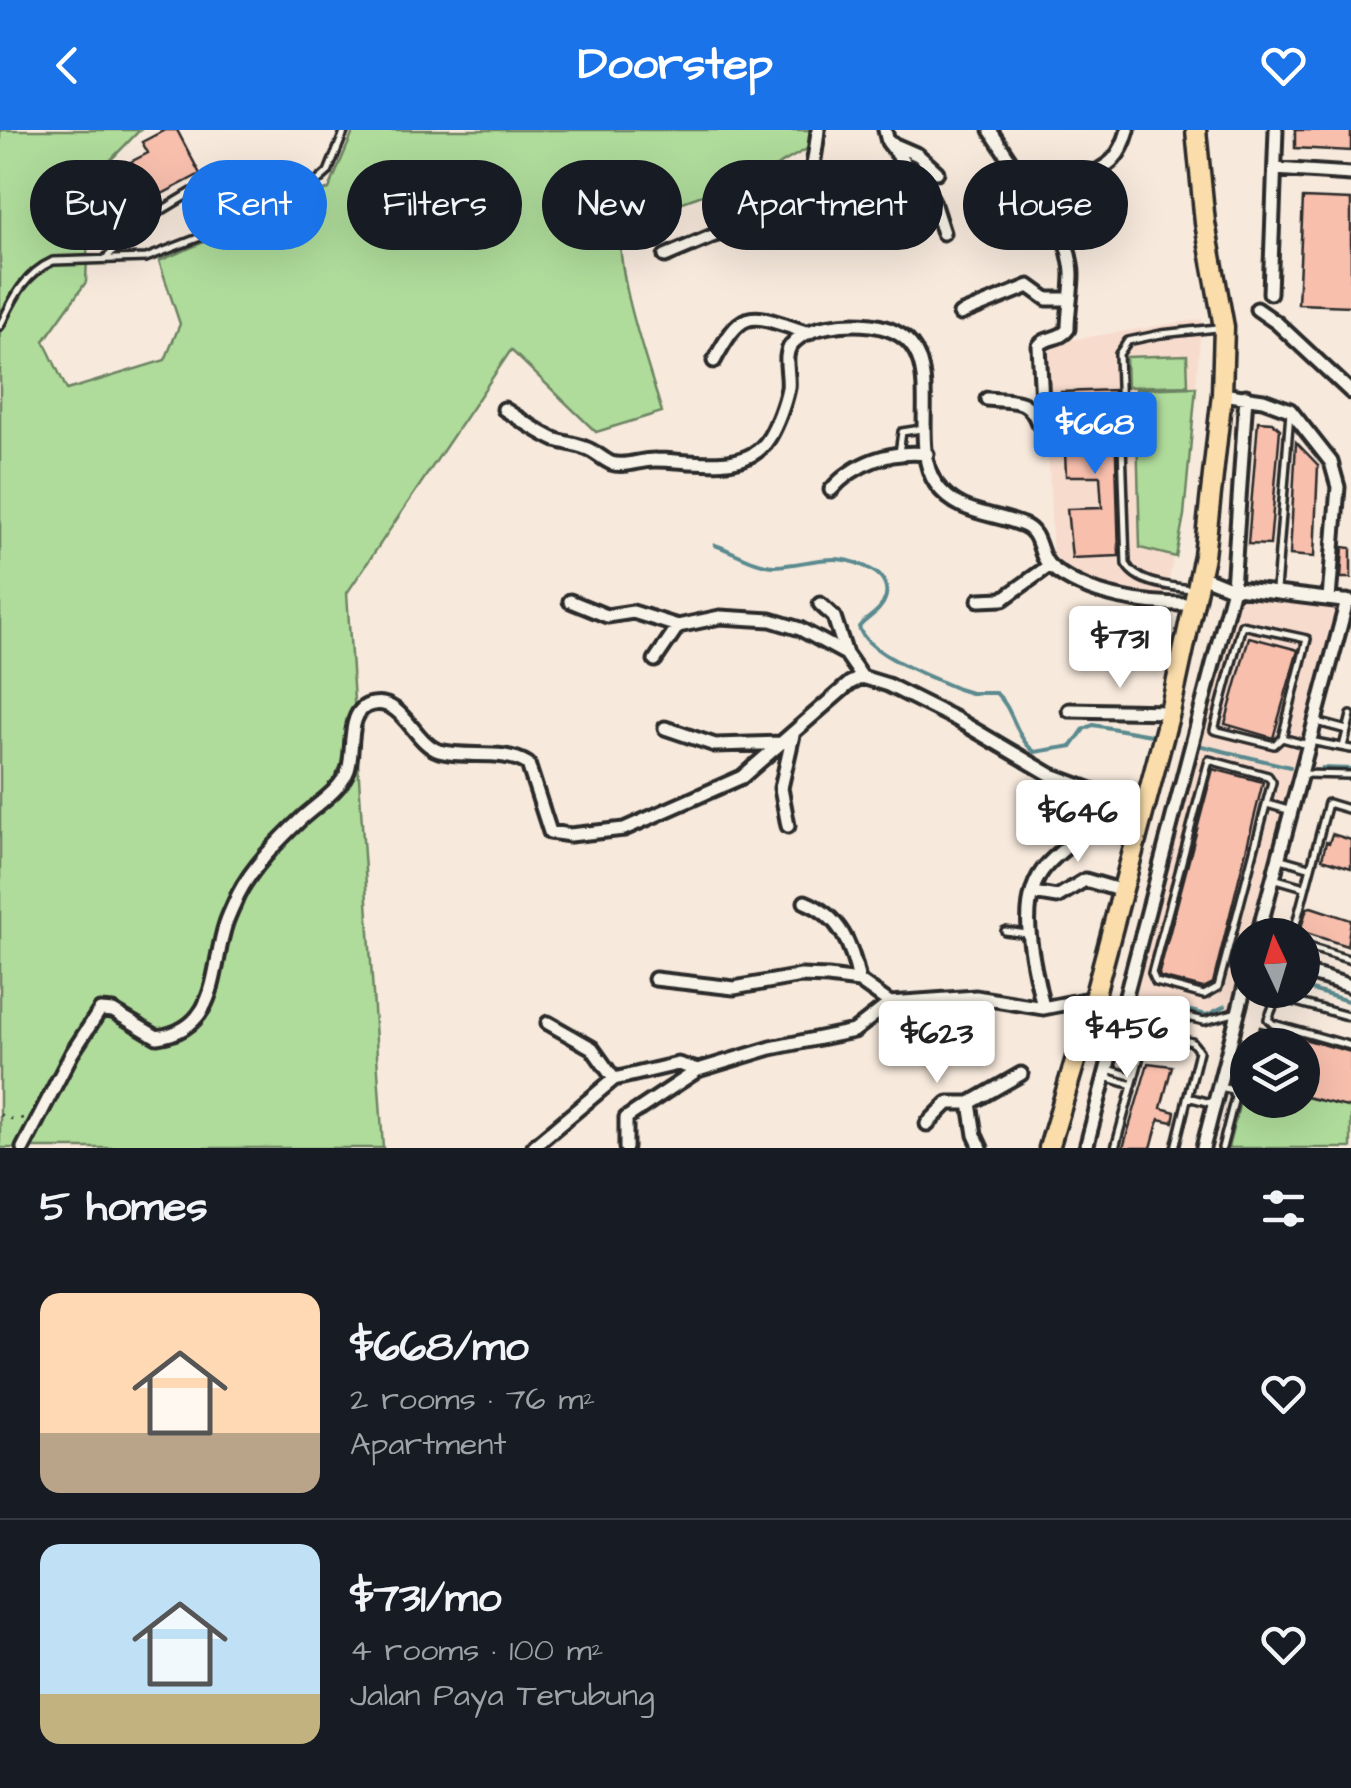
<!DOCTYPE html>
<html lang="en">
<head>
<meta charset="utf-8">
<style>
	:root { --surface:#171b24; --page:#242831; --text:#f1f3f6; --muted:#9ea1a6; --line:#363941; --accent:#1a73e8 }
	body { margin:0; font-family:"Architects Daughter",sans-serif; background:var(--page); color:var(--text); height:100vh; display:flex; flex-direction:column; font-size:38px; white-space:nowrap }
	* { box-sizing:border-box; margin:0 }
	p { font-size:32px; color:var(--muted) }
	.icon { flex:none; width:55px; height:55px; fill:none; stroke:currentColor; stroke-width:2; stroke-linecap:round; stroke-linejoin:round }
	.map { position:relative; height:1018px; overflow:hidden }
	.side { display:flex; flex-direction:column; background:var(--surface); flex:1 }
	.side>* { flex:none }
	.hud { position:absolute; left:30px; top:30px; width:1292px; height:90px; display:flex; gap:20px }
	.needle { width:65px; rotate:356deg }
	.fabs { position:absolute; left:1230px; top:788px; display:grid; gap:20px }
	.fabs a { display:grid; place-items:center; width:90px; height:90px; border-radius:50%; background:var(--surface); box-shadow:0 10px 40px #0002; font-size:50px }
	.price { position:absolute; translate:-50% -85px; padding:0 22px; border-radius:10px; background:#fff; color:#222; font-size:32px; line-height:65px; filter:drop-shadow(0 2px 5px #0008) }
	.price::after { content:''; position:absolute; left:50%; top:60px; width:30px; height:22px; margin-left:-15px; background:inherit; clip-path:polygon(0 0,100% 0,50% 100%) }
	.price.current { background:var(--accent); color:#fff }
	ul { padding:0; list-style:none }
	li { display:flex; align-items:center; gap:30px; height:250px; padding:0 40px }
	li+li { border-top:2px solid var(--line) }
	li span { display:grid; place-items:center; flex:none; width:280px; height:200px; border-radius:20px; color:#555 }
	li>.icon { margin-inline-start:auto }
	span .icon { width:120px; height:120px; fill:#fffc; stroke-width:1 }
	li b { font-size:42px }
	h2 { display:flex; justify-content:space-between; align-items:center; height:120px; padding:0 40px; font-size:42px }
	.tag { padding:0 35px; border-radius:45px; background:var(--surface); box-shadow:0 10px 40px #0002; font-size:35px; line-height:90px }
	.tag.current { background:var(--accent); color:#fff }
	header { display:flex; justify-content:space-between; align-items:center; height:130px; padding:0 40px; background:var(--accent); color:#fff; font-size:45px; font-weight:700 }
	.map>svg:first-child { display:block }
</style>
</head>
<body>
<header><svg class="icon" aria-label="back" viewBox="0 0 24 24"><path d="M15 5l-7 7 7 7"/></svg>Doorstep<svg class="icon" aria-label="heart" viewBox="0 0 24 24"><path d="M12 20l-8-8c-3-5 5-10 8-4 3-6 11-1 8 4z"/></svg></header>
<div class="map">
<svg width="1351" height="1018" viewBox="0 0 1351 1018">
	<rect width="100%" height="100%" fill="#f7e9dc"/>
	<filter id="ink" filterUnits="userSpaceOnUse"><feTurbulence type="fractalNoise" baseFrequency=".01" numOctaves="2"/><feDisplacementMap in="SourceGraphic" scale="20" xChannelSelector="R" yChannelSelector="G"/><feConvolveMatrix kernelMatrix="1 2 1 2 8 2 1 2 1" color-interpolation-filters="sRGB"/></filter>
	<g filter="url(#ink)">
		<path fill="#f7dcce" d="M1202,189L1184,385L1165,467L1093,455L1053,431L1044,214Z
			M1233,458L1347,471L1258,805H1248L1247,844L1237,883L1210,890L1127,872Z"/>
		<path fill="#afdc9b" stroke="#6d8463" stroke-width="2.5" d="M0,0H140L90,51L86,152L44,211L67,260L165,230L180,194L159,131L329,59L354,0H814L812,16L762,44L623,93C610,130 650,241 662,282L596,302L511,220L347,463L383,1018H0Z
			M1187,225L1188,255L1127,257L1126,227Z
			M1196,257L1184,385L1176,427L1140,418L1136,259Z
			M1260,897L1351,920V1018H1228L1247,946L1248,970H1302V915H1255Z"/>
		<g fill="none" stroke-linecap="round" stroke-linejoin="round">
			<path stroke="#5a8a8f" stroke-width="4" d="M715,415C733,421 756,436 775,436C815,434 837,418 875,442C884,448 889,458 885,469C881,482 866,488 859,497C866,524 932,547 958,559L971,563H996C1014,579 1015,608 1035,622L1072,616L1084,599L1093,595L1151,605
				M1202,616L1290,637
				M1322,638L1351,639
				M1302,857L1351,872
				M1142,869L1207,885L1225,876"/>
		</g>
		<path fill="#f8bfad" stroke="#2b2b2b" stroke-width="2.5" d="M165,0H177L200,44L118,87L101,47L148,23L142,12Z
			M1295,0H1351V21L1295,18Z
			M1303,68L1351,70V176L1298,174Z
			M1114,260L1119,426L1072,428L1067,379L1102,378L1100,346H1066L1065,321L1101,319L1100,286L1064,287L1061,262Z
			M1258,291L1272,292L1280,299L1270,415L1248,414Z
			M1296,312L1318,335L1314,427L1290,425Z
			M1343,417L1351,418V448H1341Z
			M1249,507L1298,520L1273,608L1225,594Z
			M1213,639L1263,652L1213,853L1203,858L1160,847L1159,843Z
			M1332,704L1351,710V738L1322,729L1326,712L1329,713Z
			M1311,777L1351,790L1347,816L1300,801L1307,778Z
			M1260,897L1351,922V978L1302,966V915H1255Z
			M1148,933L1172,936L1161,978L1175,982L1173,992L1159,989L1151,1018H1123Z"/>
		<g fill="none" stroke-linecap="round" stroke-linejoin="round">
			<defs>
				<path id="service" d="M105,129L149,88L192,62
					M0,196C13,169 24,144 53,131L146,128L268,81L310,58L328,42L345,0
					M899,323L902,302L921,299
					M1190,459C1169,456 1137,454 1126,434L1119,224L1128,211L1161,204L1217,198
					M1276,460L1290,282
					M1317,592L1347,600
					M1282,608L1274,615L1214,600L1242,495L1307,509L1282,608L1308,615
					M1310,611L1351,619
					M1343,617L1351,585
					M1209,630L1268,646L1272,652L1218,857L1204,865L1156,852L1152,843Z
					M1304,644L1351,645
					M1267,674L1288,680
					M1281,729L1309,737
					M1273,748L1304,757
					M1005,801L1027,804
					M1293,805L1328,673L1351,680
					M1302,815L1351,830
					M1127,872L1204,891L1234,883
					M1351,887L1289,870L1274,874L1268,889L1273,894L1351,916
					M1108,939L1134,947
					M1106,947L1132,955
					M1221,957L1232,960L1235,967L1222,1018
					M1188,967L1214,974
					M1115,1018L1145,908L1154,903L1192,912L1199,921L1175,1018"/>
				<path id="minor" d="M885,0L888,12L918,25L937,42
					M990,0L1021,47
					M888,12L932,69L943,103
					M1275,39L1351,44
					M665,126L805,67C810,59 817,12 818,0
					M1270,163L1276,0
					M1257,179L1277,193L1351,262
					M960,184L1029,156L1047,169H1069
					M714,231C745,173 751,185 809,203
					M1222,264L1263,270L1290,280L1331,332L1338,357L1329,469
					M987,269C1012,272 1028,266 1038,293
					M504,279C520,289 538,302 556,310C565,313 576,314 585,318C595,321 602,329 611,333C625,338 642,329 656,330C691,330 747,345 769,308C777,295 785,273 788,258C790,244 782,225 792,214C808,195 848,192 871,195C959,207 903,306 936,354C958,385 992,382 1023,395C1043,403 1037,426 1051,437C1089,468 1148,475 1195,474
					M1038,293L1043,291L1039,216C1046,206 1061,210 1068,199C1068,181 1072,162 1072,144C1072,118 1052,92 1067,67C1089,32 1114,50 1128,0
					M831,360C855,332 891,320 927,324
					M1201,446L1228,457L1351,472
					M979,470L1003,469L1049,436
					M570,471L607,486L633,482L678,496L720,487L771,490L800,499L846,524
					M820,474L834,487L846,524L862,547L888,555L956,589L1051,645L1121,671L1145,675
					M655,530L678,496
					M1069,580L1170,582
					M665,598L715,615L781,613
					M788,696L781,658L793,605
					M1033,763L1057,767L1085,750L1123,761
					M805,772C840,786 852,815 859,851
					M1258,805L1347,471
					M1302,841L1351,856
					M655,849L734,858L801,846L828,847L859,851L890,873L976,867L1043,878L1094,868
					M1043,878C1035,836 1013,772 1047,735C1066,714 1091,700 1113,682L1121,671
					M548,893L592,918L614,949L678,934L698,940
					M927,994L948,973H970
					M534,1016L614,949
					M23,1018L72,923L100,880L113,881L157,907C220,899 211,837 226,793C229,784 234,774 238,765C252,737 279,710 301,689C317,674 340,661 348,640C355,622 345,578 373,574C403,568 414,613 439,621C467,629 502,618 528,634L550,702L570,705L624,699L742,647L850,553L862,547
					M626,1018V988L698,940L771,918L854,901L890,873
					M981,1018L975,1005L970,973L1021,944
					M1086,1018L1233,458L1246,266
					M1203,1018L1248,844"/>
				<path id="primary" d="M1049,1018L1094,868L1170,582L1204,426L1222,264L1224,197L1205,93L1196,0"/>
			</defs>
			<use href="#service" stroke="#2b2b2b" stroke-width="12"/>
			<use href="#minor" stroke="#2b2b2b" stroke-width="19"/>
			<use href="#primary" stroke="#2b2b2b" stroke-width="25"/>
			<path stroke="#2b2b2b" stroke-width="2.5" stroke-dasharray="2.5 8" stroke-linecap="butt" d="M0,985L12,989L26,988"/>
			<use href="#service" stroke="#f7f3e8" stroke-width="5"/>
			<use href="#minor" stroke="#f7f3e8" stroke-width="11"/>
			<use href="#primary" stroke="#faddab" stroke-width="18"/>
		</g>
	</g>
</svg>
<div class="fabs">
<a><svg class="needle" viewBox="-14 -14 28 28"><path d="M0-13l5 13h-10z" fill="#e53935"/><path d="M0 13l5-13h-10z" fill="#9ea1a6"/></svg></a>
<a><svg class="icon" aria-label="layers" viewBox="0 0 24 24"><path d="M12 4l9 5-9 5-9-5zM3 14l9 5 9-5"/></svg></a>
</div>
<b class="price current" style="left:1095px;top:347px">$668</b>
<b class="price" style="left:1120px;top:561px">$731</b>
<b class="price" style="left:1078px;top:735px">$646</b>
<b class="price" style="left:1127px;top:951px">$456</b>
<b class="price" style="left:937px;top:956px">$623</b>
<div class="hud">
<a class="tag">Buy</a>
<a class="tag current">Rent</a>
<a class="tag">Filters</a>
<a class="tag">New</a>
<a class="tag">Apartment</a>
<a class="tag">House</a>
</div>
</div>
<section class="side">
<h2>5 homes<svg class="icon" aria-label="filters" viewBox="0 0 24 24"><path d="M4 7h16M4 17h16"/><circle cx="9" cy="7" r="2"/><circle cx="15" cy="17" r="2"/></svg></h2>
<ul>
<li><span style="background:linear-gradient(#ffd9b3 70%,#b9a48a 0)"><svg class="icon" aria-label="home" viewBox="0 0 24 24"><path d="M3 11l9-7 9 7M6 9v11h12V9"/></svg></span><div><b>$668/mo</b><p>2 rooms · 76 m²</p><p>Apartment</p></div><svg class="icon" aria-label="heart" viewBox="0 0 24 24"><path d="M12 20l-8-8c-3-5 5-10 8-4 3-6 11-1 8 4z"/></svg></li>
<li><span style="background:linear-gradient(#bfe0f5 75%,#c2b280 0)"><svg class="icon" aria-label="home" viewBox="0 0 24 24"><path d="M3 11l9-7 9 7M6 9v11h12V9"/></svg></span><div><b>$731/mo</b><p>4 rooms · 100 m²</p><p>Jalan Paya Terubung</p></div><svg class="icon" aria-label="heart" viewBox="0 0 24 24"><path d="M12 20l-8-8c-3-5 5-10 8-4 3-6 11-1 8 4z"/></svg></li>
</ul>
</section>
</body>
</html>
